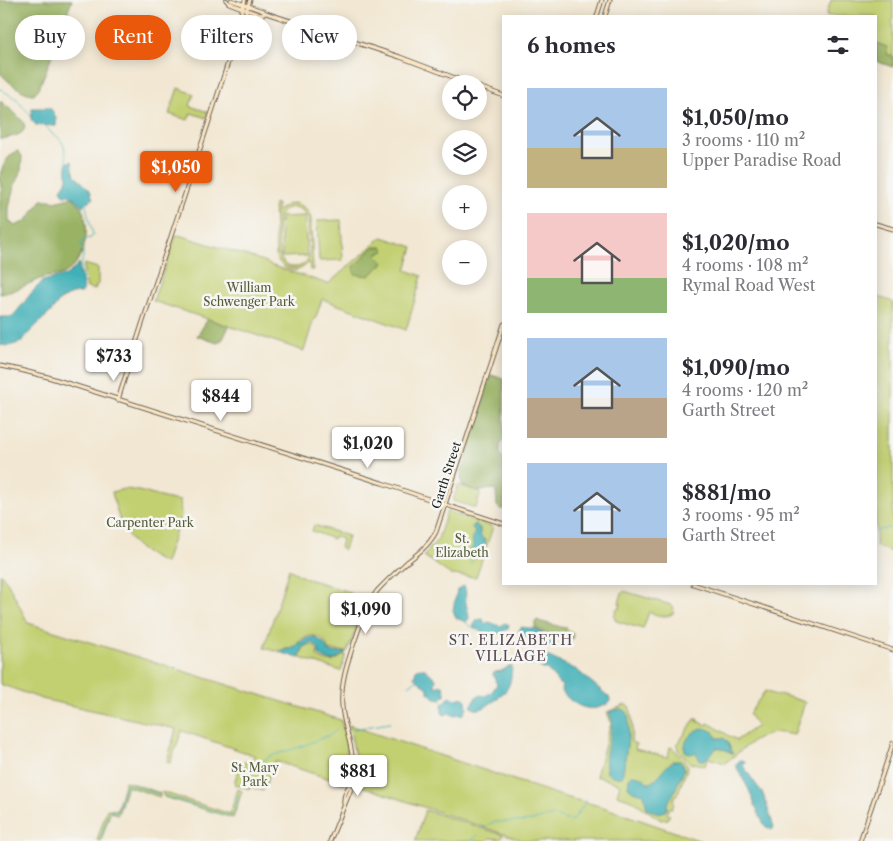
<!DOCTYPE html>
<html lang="en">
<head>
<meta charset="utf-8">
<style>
	:root { --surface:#fff; --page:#f7f7f7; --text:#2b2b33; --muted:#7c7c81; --accent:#ea580c }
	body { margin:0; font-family:"Libre Caslon Text",serif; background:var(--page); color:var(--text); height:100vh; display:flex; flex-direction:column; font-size:19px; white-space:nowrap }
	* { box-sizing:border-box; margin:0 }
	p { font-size:16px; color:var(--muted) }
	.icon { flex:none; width:28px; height:28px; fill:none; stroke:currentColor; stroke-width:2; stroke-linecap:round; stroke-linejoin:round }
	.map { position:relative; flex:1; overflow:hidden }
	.drawer { position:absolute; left:502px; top:15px; width:375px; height:570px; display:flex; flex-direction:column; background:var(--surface); border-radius:0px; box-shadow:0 2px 12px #0003 }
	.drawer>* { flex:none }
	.top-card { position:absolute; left:15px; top:15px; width:412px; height:45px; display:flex; gap:10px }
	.controls { position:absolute; left:442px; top:75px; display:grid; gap:10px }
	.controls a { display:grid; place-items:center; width:45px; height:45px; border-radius:50%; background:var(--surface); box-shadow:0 2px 12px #0003; font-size:25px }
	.price { position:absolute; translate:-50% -42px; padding:0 11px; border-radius:5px; background:#fff; color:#222; font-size:16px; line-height:32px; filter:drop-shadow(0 1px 2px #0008) }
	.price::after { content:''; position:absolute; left:50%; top:30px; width:15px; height:11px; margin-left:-8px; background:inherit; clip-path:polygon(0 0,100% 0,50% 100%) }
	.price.on { background:var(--accent); color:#fff }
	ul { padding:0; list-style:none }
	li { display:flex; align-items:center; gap:15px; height:125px; padding:0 25px }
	li span { display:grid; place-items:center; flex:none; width:140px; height:100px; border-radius:0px; color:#555 }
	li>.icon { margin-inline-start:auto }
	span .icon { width:60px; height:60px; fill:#fffc; stroke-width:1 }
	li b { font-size:21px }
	h2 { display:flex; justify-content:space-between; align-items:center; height:60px; padding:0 25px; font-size:21px }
	.chip { padding:0 18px; border-radius:22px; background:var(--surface); box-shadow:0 2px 12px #0003; font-size:18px; line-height:45px }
	.chip.on { background:var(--accent); color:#fff }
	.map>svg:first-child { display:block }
</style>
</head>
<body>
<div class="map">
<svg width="893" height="841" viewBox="0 0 893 841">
	<rect width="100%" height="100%" fill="#f6f6f2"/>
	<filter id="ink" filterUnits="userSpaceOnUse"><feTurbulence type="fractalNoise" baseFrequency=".02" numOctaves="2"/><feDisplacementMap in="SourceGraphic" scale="10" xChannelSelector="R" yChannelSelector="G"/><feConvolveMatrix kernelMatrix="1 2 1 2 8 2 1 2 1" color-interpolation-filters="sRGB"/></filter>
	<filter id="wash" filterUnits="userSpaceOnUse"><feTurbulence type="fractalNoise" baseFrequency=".0096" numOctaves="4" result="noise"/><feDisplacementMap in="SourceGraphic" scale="20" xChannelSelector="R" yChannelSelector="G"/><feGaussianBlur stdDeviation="1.12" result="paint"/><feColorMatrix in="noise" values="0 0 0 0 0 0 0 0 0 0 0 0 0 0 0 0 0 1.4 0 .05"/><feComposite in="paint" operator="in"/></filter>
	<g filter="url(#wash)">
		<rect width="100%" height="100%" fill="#f2e7d2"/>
		<path fill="#c3d072" stroke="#707647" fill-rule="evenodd" d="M831,0H893V67L876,61V16H826Z
			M178,88L194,94L190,106L208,112L206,118L191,113L188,120L169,114Z
			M293,203C303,205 308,209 311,219L313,270H310L309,262C298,275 284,272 276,257L274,204H277V212C282,207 286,205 293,203ZM293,207C301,208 305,212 308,219C308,229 312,249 308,258C306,263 301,267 296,267C279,269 279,251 278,239C278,232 278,226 278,219C281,211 285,208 293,207Z
			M305,216L307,256L282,257L280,217Z
			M341,220L343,260L319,261L317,221Z
			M176,235L182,236L264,261L270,265L328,284L382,237L413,247L406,270L422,276L406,330L322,299L316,317L313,321L304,351L153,301Z
			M84,264L98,268V284L96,286L95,290L87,288L84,273Z
			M876,296L893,302V552L876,547Z
			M458,485L481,492L476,508L453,501Z
			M124,489C144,490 160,499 180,501L181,515L165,563C129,548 120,529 112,492Z
			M447,511L493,527L476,577L451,575L424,556L438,539Z
			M314,525L348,536L344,550L340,548L342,539L334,536L333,539L312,531Z
			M289,569L305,578L347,591L365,605L347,652C341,650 335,652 328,650C326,639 315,632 304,638C300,639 298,644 295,646C293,647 278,651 276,651C273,651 268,649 264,648Z
			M0,573L8,583L28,623L341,720C348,745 349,759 345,784L275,761L263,791L251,787L250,789L236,785L235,780L240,765L256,756L182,731L170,763L167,762L176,729L42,699L0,684Z
			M624,591L671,605L673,607L674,612C667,620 657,615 649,612L643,629L616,621L614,616L617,608L619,609L621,604L619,603L622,593Z
			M313,645L318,649L317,656L324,660L332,662L346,654L341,671L300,658L304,646Z
			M765,691L778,696L779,694L805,702L794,735C788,734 781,732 774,733C755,736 740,752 725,763L708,758L705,766L695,763L691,764L678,750L677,745L695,719H698L697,721L707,725L708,723C719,728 726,735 737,740L757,726L749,714Z
			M625,705L629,706C634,718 632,730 631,742L636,744L635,749L662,756L668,757L670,747L673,748L687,764L688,767L677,795H675L673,801L674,802L672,808H669L667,814L670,815L667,819L661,820L632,800L617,795L620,784L596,776L611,723L607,712Z
			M349,725L565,797L600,806L701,841H525L355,784V756Z
			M125,781L160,793V797L127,786L118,814L110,812L101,841L97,840L107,809L115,810L117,809Z
			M238,789L242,791L233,818L164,797L162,792L230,814Z
			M425,810L503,835L501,839L489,838L487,841H415Z"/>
		<path fill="#9ab264" stroke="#5b6740" d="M0,0H72L49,63L39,88L34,94C24,95 7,81 0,73Z
			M876,43L887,47V54L893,56V67L876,61Z
			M0,101C20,117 44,133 0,139Z
			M18,151L22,156L21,171L14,186L9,208V221L15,226L26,221L42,200H50L55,202L73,197C76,201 80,205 82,209C92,229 84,264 63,274C58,276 52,276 47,277C42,278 37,280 33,282C21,287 12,293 0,294V198C3,190 0,185 0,177C0,171 6,159 11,155C13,153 15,152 18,151Z
			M373,247H383L385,251L376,254L384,263L369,276L355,274L353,268Z
			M208,319L229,326L223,339L217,343L197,336Z
			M491,375L504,379V438L500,446V455L504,460V509H500L497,506L496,491L493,489L476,491L462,485C461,476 460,471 465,464Z
			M537,620C543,623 547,623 554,625C559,626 561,628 567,628L573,634L572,639C558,640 548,634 535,628V622Z"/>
		<path fill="#3fb0b8" stroke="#2e666a" d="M32,108H50C55,114 57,118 56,126L36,125L31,120Z
			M72,161L73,169L75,175L90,190L93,199L85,203L83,207C77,200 73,194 64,195L61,189C72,176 64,174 68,162Z
			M79,263V272L84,287L81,293L72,294L60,300L51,312L43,319L27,335L22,342L9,346L0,345V317H12L23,304L32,292L43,281L66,275L73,270Z
			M476,523L477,526L480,528V535C481,536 484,540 485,540C486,544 482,552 480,555L470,551L473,546L472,537L475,533L472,527Z
			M464,586C467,591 465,597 466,603C467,609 469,612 469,619L466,622L456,618L453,610L457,590Z
			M483,619L485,624L488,622C493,622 496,626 501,626L505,623L509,625L508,629C504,630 500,634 497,634C489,636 479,631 473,627L474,624L476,622V620Z
			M521,627L535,629L553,639L551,648C539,645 530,637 518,633Z
			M314,637C321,640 325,644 328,651L334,653L346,652L343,655L332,661L324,658L319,655V648L313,643L304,646L299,658L279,652L292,648L305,639Z
			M540,655L547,656L577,670L609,697L610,700L609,703C605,705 601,707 597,708C583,711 568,701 561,690L562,685L559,684L547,669H543L535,664H521L522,662H527Z
			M512,666C511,677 511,690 500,695C496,702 500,697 494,701C486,706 480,713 471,707L476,697L481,695L485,696L492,692L497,684L495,681L496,679L493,675V673C496,671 498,672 501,671C506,669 507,666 512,666Z
			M419,668L425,669L436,679L435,685L436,687L440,685L443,686L445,692V695L441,699H437L428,693V688L421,683L414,677L416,670Z
			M450,696L456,699L462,697L466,700L467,708L464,714L453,715L449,713L444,715C440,712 443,708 442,704H444Z
			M620,709C623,710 625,709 627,712C632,720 625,762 623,771L622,777C616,778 612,776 607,773C602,750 611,744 612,724C613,720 610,716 609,712Z
			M703,728L713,731L717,738H724L727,741L733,754L726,750L717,748L705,760H700L696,753L689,754L685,751C683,740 693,730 703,728Z
			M740,760L745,761L743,766L763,794L774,827L772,830L765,826L759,815L749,790L736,766V764Z
			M673,761H680L685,768L673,794L667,804V809L665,811L659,813L647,809L644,794L633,791L628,787L629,778L632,775C638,775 644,777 648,783H650C660,777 664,767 673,761Z"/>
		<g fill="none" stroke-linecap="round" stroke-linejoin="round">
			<path stroke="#3fb0b8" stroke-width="1" d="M0,89L17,99L22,106L31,115
				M46,126L51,133L58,137L62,142L65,149L67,165
				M81,281L83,279C82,275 81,270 81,265C83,257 85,251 80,244L85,239L91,238L93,235C91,224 86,213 86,201
				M876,531L893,527
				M453,560L456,562
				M470,563L478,555
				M466,622L468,625L473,627
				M409,685L417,680
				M441,699L445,704
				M353,729L390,723
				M245,785L249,771L270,756L300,747L332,734L338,728
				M165,796L230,817L234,813L239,794
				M491,823C503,820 518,823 531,821C538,820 544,816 551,816C559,815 564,822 573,820L585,803L586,799
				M481,829L490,824
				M100,840L109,812L118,810L125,785L127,784L159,794
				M471,841L478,835"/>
		</g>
	</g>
	<g filter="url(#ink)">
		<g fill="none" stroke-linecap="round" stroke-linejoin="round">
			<defs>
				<path id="secondary" d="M226,0L229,3L247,10L261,15L266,13
					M231,0L263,11L266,13L400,57L471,84
					M597,16L602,0
					M605,16L610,0
					M241,21L244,18L250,0
					M479,87L504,96
					M876,224L893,229
					M0,366L20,370L48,377L382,483L440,503L504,524
					M118,400C157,273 202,148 241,21L240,17L245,0
					M693,584L893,650
					M344,804C343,796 346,790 350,784
					M330,841L351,789C350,778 353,766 352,755C350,738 343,723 342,706C340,683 348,661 355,640C361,623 366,606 377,591C386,581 397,571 407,562C419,553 429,545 436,532L504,324
					M860,841L893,743"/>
			</defs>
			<use href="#secondary" stroke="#67635c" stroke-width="5"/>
			<use href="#secondary" stroke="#fce6c4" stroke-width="3"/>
		</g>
	</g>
	<g text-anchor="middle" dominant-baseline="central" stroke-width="5" stroke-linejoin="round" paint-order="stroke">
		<g font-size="12" fill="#565b3a" stroke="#f6f6f2">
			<text x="249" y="287">William<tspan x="249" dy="14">Schwenger Park</tspan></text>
			<text x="150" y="522">Carpenter Park</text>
			<text x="462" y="538">St.<tspan x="462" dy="14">Elizabeth</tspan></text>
			<text x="255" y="767">St. Mary<tspan x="255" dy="14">Park</tspan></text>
		</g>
		<g font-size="12" fill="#1c1c1c" stroke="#f6f6f2">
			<text transform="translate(446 475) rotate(-72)">Garth Street</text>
		</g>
		<g font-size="14" letter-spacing="1" fill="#594853" stroke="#f6f6f2">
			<text x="511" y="640">ST. ELIZABETH<tspan x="511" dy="16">VILLAGE</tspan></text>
		</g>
	</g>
</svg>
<div class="controls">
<a><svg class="icon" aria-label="locate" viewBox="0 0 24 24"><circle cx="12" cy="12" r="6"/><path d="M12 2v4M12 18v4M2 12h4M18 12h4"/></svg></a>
<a><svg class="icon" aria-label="layers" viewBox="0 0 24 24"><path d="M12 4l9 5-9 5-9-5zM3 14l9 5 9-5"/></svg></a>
<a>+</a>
<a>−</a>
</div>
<b class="price on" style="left:176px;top:193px">$1,050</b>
<b class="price" style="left:114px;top:382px">$733</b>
<b class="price" style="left:221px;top:422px">$844</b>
<b class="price" style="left:368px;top:469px">$1,020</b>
<b class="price" style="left:366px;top:635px">$1,090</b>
<b class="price" style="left:358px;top:797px">$881</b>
<div class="top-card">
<a class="chip">Buy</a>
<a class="chip on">Rent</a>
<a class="chip">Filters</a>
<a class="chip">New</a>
</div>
<section class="drawer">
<h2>6 homes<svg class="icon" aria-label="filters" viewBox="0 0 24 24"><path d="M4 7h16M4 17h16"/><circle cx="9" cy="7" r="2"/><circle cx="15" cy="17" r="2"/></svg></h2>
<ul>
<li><span style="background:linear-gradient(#a9c7e8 60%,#c2b280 0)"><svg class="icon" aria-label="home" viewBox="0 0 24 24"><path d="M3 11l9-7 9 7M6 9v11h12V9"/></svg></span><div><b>$1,050/mo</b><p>3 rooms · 110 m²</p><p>Upper Paradise Road</p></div></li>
<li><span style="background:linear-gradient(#f6c9c9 65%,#8fb573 0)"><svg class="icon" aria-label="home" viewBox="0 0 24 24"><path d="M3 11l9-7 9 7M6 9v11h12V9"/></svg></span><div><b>$1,020/mo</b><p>4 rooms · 108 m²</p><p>Rymal Road West</p></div></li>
<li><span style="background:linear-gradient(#a9c7e8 60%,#b9a48a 0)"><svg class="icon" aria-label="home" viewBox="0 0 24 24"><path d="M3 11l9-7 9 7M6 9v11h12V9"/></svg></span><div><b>$1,090/mo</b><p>4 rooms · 120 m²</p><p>Garth Street</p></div></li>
<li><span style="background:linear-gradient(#a9c7e8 75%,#b9a48a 0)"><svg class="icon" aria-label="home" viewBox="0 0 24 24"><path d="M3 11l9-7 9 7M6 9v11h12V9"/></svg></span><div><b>$881/mo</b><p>3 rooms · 95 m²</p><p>Garth Street</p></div></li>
</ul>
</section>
</div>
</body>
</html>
